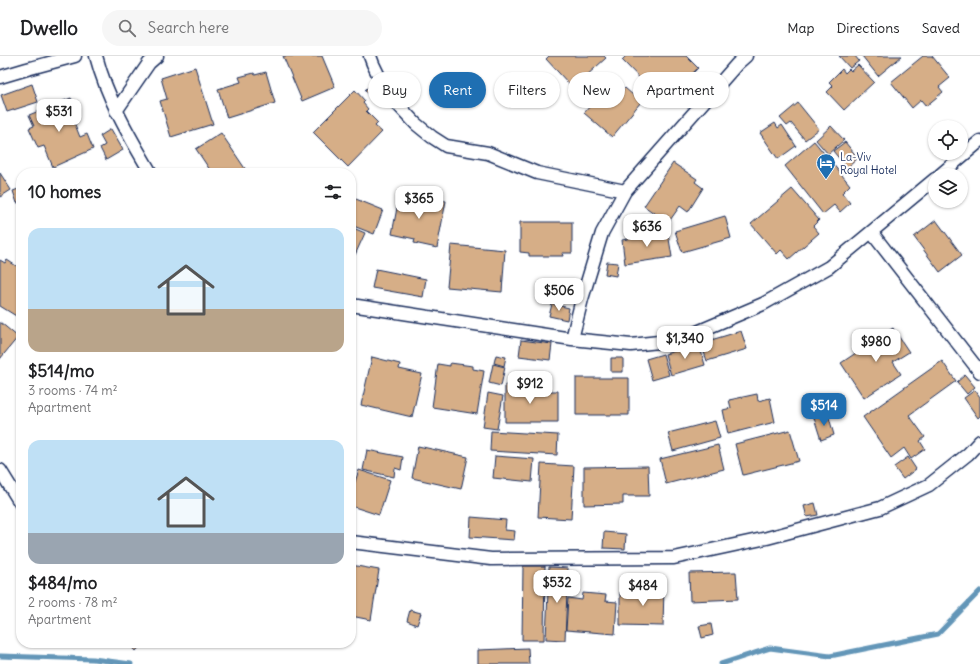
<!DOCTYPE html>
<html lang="en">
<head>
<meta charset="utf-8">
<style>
	:root { --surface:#fff; --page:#f6f6f6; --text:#202124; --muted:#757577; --line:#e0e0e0; --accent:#1f6fb2 }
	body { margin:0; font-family:Delius,sans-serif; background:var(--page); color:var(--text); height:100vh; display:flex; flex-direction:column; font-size:15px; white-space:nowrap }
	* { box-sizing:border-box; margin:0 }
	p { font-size:13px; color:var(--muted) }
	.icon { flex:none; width:22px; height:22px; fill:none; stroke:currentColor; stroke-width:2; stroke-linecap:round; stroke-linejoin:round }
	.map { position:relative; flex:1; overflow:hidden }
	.drawer { position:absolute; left:16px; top:112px; width:340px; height:480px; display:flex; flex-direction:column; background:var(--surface); border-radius:16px; box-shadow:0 1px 3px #0004 }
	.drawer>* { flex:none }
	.top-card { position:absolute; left:368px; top:16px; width:380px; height:36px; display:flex; gap:8px }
	.buttons { position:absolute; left:928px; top:64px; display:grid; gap:8px }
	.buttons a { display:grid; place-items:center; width:40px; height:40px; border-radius:50%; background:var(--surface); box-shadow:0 1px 3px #0004; font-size:20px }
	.price { position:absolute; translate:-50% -34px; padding:0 9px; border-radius:8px; background:#fff; color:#222; font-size:13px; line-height:26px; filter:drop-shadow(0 1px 2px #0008) }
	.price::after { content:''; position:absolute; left:50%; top:24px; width:12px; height:9px; margin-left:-6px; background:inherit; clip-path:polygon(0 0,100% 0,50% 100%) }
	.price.active { background:var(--accent); color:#fff }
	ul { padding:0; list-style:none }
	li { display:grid; align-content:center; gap:8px; height:212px; padding:0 12px }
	li span { display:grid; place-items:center; height:124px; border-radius:12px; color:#555 }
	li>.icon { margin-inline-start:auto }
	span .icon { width:72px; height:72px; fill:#fffc; stroke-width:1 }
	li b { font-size:17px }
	h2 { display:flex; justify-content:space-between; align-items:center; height:48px; padding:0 12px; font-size:17px }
	.chip { padding:0 14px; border-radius:18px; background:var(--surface); box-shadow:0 1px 3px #0004; font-size:14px; line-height:36px }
	.chip.active { background:var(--accent); color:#fff }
	header { display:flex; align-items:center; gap:24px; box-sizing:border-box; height:56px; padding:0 20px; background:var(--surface); border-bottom:1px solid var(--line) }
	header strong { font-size:19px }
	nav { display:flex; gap:22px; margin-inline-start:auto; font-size:14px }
	.search { width:280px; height:36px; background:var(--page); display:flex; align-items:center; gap:10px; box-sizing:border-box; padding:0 14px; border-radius:22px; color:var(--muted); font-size:15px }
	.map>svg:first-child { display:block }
</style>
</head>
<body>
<header>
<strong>Dwello</strong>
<div class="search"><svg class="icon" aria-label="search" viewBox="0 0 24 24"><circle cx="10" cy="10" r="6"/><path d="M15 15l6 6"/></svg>Search here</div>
<nav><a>Map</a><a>Directions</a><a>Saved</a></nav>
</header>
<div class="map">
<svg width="980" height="608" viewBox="0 0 980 608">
	<rect width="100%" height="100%" fill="#fff"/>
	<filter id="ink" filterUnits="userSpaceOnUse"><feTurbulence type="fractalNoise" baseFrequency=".025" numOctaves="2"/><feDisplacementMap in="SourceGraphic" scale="8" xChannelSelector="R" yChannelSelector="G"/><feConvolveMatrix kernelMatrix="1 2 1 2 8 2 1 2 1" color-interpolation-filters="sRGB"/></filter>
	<g filter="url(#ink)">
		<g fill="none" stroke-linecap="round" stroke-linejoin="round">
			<path stroke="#6396b8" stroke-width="5" d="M0,600L93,603L131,608
				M721,608L770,592L830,600L938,578L980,535"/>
		</g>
		<path fill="#d6ae87" stroke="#1b2f5e" d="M283,0H322L335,31L302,45Z
			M549,0H604L606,2L585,21L582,18L570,29L546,3Z
			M626,0H686L698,12L663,46L622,4Z
			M839,0H855L859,5L850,12Z
			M862,0H902L878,20Z
			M923,0H932L950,22L939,31L943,36L926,50L921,44L912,52L891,26Z
			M858,9L874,26L844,54L827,36L833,30L829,26L842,13L845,17L849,13L851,15Z
			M195,11L213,68L171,81L160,45L167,43L161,22Z
			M266,16L275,47L227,62L218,33L241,26L239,21L254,17L255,19Z
			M376,24L384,33L373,43L365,34Z
			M611,26L622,35L625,32L641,46L612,81L584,57Z
			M32,28L38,46L7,56L1,39Z
			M355,34L365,45L363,47L368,53L366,55L378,67L375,70L382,76L348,111L313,76Z
			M71,42L78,58L72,61L80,81L87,78L93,93L53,111L44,90L38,92L29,72L34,70L29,59Z
			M798,47L819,73L805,84L791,67L787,70L780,62Z
			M775,67L778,72L782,69L796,90L778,103L760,77Z
			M831,70L844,84L828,98L816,84Z
			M111,73L123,94L106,104L100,92L105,89L100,80Z
			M221,77L248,117H212L196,93Z
			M814,85L850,129L842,137L850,147L840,156L834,149L823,158L785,110Z
			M845,86L858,102L847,112L833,95Z
			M673,107L697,123L695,126L703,132L688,156L680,150L668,167L644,150Z
			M0,117L11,134L0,141Z
			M21,132V146L17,147L13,135Z
			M792,133L819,164L813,170L819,177L789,203L781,194L777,198L751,168Z
			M400,136L421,140L420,146L434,149L435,143L446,145L437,192L414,187L415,183L392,178Z
			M351,141L383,154L374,178L351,169Z
			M725,160L731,182L682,196L675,175Z
			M936,164L962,199L940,216L914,181Z
			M520,166H572V197H562L563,200H529V197L520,196Z
			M351,171L365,177L355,199L351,198Z
			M659,175V178L668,177L672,201L625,208L622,184L650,179V176Z
			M451,189L505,194L502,236L447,231Z
			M0,204L5,207L7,204L21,213V263L0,250Z
			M607,206L618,207L616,220L605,218Z
			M376,213L426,223L423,241L372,232Z
			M552,248L569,252L567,264L549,260Z
			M0,266L18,281L0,303Z
			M893,272L909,296L893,306L901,318L864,342L841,307Z
			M741,275L747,293L707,305L701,287Z
			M521,284L552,288L550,304L519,300Z
			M699,288L705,309L671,319L665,298Z
			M663,298L669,319L652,324L646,303Z
			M496,299L506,301L504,310L494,307Z
			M372,301L400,308L399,313L422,318L412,361L361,349Z
			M611,302H623V316H611Z
			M942,305L956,325L909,359L925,381L920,385L925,393L911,403L904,392L891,402L863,361Z
			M450,307L473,310V313L484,315L477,358L432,351L438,308L450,310Z
			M493,308L505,311L501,330L489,327Z
			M965,319L975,331L967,338L957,326Z
			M576,322H629V359H576Z
			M505,329H535V335H558V366H505Z
			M975,334L980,341V360L978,362L964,342Z
			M488,337L503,340L497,373L483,371Z
			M757,338L758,345L770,342L775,366L728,378L723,354L731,352L729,344Z
			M828,358L834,379L821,384L814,362Z
			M715,365L720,382L673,395L668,377Z
			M790,374L799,405L743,419L735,388Z
			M491,375L558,379L557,399L490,395Z
			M718,389L724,413L666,428L660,403Z
			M418,390L468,401L461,433L412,422Z
			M367,394L403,401L401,414L395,412L394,421L363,414Z
			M495,400L534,403L532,426L493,422Z
			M908,401L916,413L903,423L894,411Z
			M541,408L574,410L571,463L538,461Z
			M648,410L649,440H623V448L584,449V411Z
			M359,414L390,424L379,459L351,450V438Z
			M815,447L818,459L807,461L804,450Z
			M471,461L506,464L505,474L515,475L514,484L470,481Z
			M604,476L626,478L625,493L603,492Z
			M351,509L379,514L371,564L351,560Z
			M523,510H545L544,584H522Z
			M549,511L568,512L565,584L546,583Z
			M736,516L738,543L690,545L689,517Z
			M635,531H664L663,570L620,569V536H635Z
			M583,537L606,539L605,545L617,546L615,578L566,574L568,542L582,544Z
			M410,554L421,557L417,569L407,565Z
			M711,568L713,579L702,582L699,570Z
			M127,587H143L136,595Z
			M281,587H297L296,591Z
			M528,592L529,608H478V594Z"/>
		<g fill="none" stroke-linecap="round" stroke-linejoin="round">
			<defs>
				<path id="minor" d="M96,0C107,42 129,80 151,117
					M370,0L373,8L387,37L416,68L432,81L446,90L488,97L537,117L625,135
					M0,21L27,13L75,0
					M116,55L149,7L157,0
					M940,119L980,85
					M872,177L980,316
					M351,249L572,283L631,289L659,286L695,277L763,248L829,211L935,123
					M572,283L582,243L602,177L625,135L737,8L746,0
					M0,414L21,448
					M351,486L491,503L674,502L767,482L880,452L929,429L968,398L980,385"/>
			</defs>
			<use href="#minor" stroke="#1b2f5e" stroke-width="15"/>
			<use href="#minor" stroke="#fff" stroke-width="12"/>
		</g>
	</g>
	<defs>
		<symbol id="hotel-pin" viewBox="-11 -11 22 30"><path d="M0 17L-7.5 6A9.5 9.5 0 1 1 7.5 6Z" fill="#1f6fb2" stroke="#fff"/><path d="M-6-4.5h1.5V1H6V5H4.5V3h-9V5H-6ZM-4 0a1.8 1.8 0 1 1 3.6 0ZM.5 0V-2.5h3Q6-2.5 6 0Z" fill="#fff"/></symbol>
	</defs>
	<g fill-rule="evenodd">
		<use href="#hotel-pin" x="815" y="96" width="22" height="30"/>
	</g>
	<g text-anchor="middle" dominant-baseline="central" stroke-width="4" stroke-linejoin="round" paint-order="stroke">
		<g font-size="11" fill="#1b2f5e" stroke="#fff" text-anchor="start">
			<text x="840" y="101">La-Viv<tspan x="840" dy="13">Royal Hotel</tspan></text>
		</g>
	</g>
</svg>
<div class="buttons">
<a><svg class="icon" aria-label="locate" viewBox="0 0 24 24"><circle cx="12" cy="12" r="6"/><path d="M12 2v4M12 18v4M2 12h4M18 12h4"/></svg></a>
<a><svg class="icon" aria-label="layers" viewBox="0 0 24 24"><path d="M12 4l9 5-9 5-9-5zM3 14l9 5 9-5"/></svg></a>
</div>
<b class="price" style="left:59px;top:77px">$531</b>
<b class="price" style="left:419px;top:164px">$365</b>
<b class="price" style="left:647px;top:192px">$636</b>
<b class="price" style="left:559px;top:256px">$506</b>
<b class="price" style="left:685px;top:304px">$1,340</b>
<b class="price" style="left:876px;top:307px">$980</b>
<b class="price" style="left:530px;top:349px">$912</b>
<b class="price active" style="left:824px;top:371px">$514</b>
<b class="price" style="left:557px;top:548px">$532</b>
<b class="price" style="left:643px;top:551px">$484</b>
<div class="top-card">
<a class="chip">Buy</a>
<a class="chip active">Rent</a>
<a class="chip">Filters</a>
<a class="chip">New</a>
<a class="chip">Apartment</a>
</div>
<section class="drawer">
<h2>10 homes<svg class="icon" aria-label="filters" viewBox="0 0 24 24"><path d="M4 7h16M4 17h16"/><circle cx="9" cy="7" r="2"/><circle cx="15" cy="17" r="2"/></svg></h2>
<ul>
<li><span style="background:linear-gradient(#bfe0f5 65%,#b9a48a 0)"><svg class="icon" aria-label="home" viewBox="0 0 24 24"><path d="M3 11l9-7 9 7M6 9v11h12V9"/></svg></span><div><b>$514/mo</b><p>3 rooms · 74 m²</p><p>Apartment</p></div></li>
<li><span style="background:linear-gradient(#bfe0f5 75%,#9aa5b1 0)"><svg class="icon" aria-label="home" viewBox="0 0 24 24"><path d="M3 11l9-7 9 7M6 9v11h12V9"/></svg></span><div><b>$484/mo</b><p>2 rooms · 78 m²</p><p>Apartment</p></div></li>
</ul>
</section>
</div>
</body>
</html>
